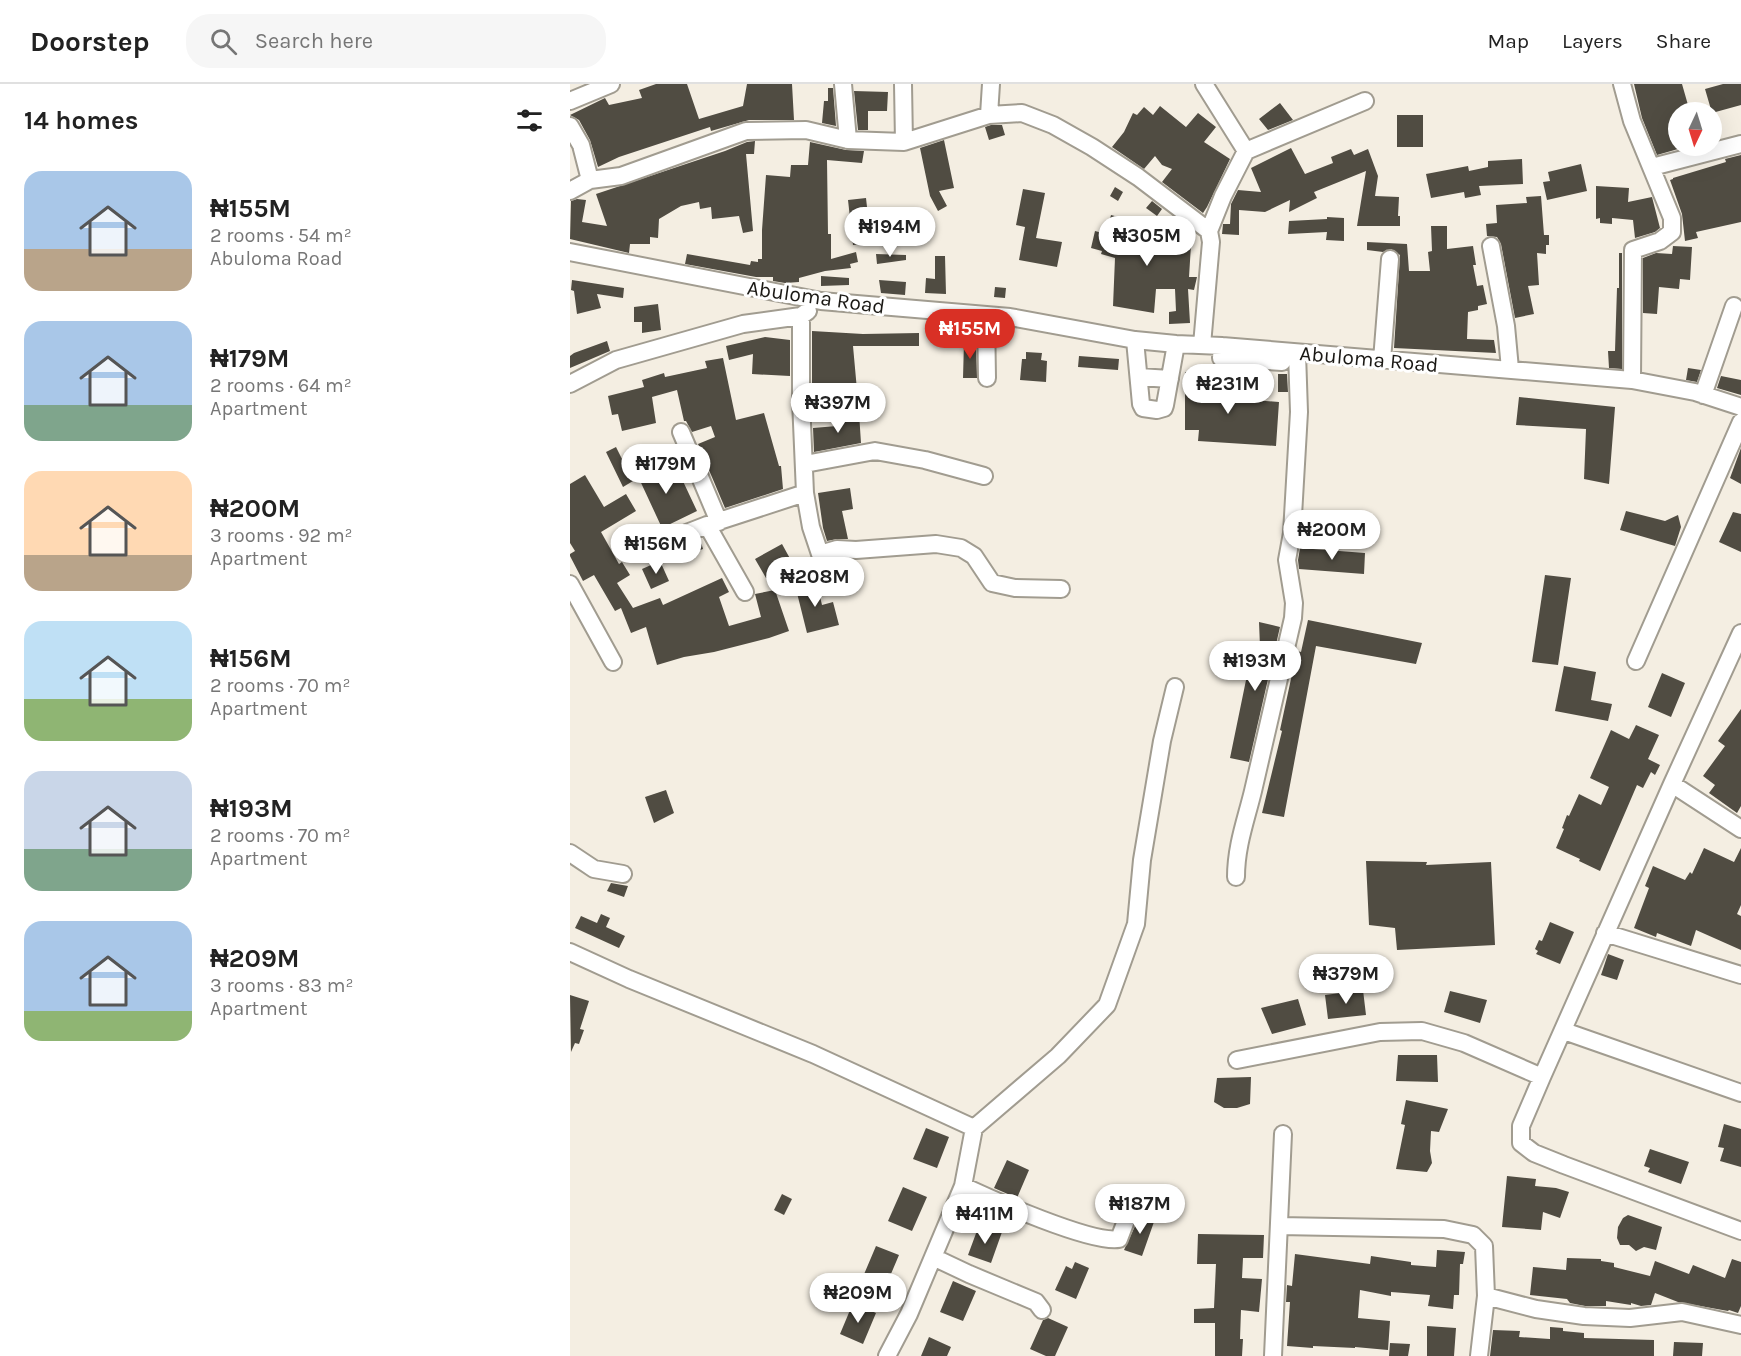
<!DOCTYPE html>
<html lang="en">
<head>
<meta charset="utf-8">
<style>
	:root { --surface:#fff; --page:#f6f6f6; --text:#222; --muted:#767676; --line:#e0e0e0; --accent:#d93025 }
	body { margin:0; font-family:Karla,sans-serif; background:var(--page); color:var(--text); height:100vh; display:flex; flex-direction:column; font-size:22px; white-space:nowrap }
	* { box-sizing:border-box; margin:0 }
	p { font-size:20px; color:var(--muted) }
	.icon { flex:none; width:33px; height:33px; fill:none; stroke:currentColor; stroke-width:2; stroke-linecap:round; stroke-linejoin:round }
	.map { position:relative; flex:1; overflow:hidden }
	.side { display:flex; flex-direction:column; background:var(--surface); width:570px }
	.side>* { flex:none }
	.needle { width:39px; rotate:184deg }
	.tools { position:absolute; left:1098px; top:18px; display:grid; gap:12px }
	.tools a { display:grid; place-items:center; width:54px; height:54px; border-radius:50%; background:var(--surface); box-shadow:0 6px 24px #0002; font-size:30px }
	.price { position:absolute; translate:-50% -51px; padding:0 14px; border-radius:21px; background:#fff; color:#222; font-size:20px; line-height:39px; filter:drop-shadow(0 2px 3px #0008) }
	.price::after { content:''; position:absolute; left:50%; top:36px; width:18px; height:14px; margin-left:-9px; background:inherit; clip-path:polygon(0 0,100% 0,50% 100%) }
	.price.active { background:var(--accent); color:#fff }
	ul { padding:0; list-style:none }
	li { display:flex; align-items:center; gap:18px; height:150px; padding:0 24px }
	li span { display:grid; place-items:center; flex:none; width:168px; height:120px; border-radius:18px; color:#555 }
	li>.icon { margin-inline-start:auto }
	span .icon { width:72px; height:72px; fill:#fffc; stroke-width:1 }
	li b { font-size:26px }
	h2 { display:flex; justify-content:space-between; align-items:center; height:72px; padding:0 24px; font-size:26px }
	header { display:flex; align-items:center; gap:36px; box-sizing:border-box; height:84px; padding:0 30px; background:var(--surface); border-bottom:2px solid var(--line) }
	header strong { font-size:28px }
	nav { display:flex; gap:33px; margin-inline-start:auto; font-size:21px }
	.search { width:420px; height:54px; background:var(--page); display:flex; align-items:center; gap:15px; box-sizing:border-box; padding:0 21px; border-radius:24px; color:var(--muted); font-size:22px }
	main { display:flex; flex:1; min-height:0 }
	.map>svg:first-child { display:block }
</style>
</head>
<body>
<header>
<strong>Doorstep</strong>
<div class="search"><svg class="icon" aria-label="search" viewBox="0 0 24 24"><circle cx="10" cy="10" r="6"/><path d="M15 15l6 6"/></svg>Search here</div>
<nav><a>Map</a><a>Layers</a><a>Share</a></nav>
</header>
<main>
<section class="side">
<h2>14 homes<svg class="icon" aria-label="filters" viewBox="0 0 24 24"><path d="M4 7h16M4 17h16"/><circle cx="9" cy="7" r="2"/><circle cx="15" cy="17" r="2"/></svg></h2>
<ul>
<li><span style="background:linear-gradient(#a9c7e8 65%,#b9a48a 0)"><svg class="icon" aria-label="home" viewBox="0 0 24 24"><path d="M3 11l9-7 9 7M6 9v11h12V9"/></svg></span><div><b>₦155M</b><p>2 rooms · 54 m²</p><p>Abuloma Road</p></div></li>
<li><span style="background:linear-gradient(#a9c7e8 70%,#7fa58c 0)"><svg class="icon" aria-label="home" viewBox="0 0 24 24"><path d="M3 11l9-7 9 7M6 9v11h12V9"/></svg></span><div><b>₦179M</b><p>2 rooms · 64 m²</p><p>Apartment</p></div></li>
<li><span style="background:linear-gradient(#ffd9b3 70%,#b9a48a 0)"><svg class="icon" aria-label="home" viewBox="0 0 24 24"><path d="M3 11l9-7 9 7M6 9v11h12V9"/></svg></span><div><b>₦200M</b><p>3 rooms · 92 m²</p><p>Apartment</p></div></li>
<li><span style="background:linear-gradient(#bfe0f5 65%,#8fb573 0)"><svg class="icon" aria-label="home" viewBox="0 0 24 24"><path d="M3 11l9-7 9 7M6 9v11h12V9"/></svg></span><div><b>₦156M</b><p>2 rooms · 70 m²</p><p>Apartment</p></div></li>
<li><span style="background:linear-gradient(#c9d6e8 65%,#7fa58c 0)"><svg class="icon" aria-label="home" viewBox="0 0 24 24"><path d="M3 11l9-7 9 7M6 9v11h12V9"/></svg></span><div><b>₦193M</b><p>2 rooms · 70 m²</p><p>Apartment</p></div></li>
<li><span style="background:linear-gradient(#a9c7e8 75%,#8fb573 0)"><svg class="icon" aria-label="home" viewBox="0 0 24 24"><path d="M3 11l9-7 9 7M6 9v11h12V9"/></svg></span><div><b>₦209M</b><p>3 rooms · 83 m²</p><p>Apartment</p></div></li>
</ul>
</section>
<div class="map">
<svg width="1171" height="1272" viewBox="0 0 1171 1272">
	<rect width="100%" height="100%" fill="#f4eee2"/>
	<path fill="#504c42" d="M86,0H117L129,35L173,22L177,0H222L224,36H179L141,47L140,43L49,73L28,83L20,56L9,36L0,31L35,14L39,21L72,14L69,6Z
		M1064,0H1112L1120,28H1108V65L1087,71L1072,34Z
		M1153,0H1171V21L1142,29L1135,5Z
		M258,4H263L266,42L252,39L254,17H258Z
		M284,7L318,8L317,27H298V46H288Z
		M710,19L723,36L698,46L689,35Z
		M590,22L616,43L628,29L646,43L634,58L660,75L637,123L633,129L592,98L602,85L592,81L585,72L574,85L542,63L554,48L563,29L567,31L574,23L583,31Z
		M827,31H853V63H827Z
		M421,41H432L435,51L419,56L415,43Z
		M374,56L384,104L369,107L377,122L368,127L360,112L350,64Z
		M185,57L184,70H176L183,147L173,149L169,132L142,135L141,123L130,125L129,118L111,122L89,135L88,154L80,153V160H60L59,169L0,155L1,117L7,115L16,116L12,138L37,142L26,110L155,67L177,58Z
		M240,58L276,66L294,67L292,79L257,76L258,150H261V175L286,168L288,178L280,180L281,184L255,187L229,194V198L215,199L203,197V193H186L115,180L117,170L180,181L181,177L188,178V175H192V146L196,91L220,93L221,81H238Z
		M721,64L735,90L763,79L761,73L781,65L784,71L798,65L808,92L805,112L829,113L828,132H830V142H787L796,87L744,108L747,114L719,128L720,116L695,128L669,126V151L652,150L653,140H660L661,120L668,106L691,108L681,84Z
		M1171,71V138L1126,148L1128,154L1115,157L1112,130L1100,96L1103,95V94L1156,78L1155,75Z
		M952,75L953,100L909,102L911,111L895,114L894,108L861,114L856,90L898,82L899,87L918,83V77Z
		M1011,80L1017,107L977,116L973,98L980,97L978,88Z
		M1026,102L1059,104L1058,118L1082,113L1090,144L1085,148L1065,154L1063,136L1042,134V140L1030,139V134L1026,135Z
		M545,103L553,108L548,117L540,112Z
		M453,105L475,109L466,154L492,158L487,183L449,176L455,143L446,141Z
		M971,112L974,151H979V161H976V170L967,169L969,201L958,202L964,230L945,234L931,160L927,153L917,152L916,140L927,139L926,121L957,119L956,113Z
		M296,114L301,159L283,161L278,116Z
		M582,117L592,125L587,132L576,124Z
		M541,131L560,136L557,139L578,144L575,147L599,157L602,149L624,154L621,161L619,193H627L624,206L618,205L620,239L599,240V228L606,227L605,205H586L584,229L543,222L545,174L531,170L532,167L521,164L525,147L536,150Z
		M757,133L774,134V157L756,156L757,148L718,150L719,137L757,135Z
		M861,142H877V165L903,162L906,181H903L907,202L913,201L917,220L908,222V226L898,228L897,255L924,256L926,269L824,264L830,171L821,165L813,168L797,166V158L837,160L839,187H860L858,168L862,167Z
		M1103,162L1122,163L1120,196L1110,195L1109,205L1089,203L1087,230L1073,229V174L1086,169L1102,170Z
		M1049,169H1052V285L1039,284L1038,267H1045L1047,204H1049Z
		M306,170L336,171V176L307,180Z
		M365,172H375L376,210L355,209L356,194L365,195Z
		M251,192L279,194V201L251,202Z
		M2,196L54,204L53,214L27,210L31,224L7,230L4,207L1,206Z
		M309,196L336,198L335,211L311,209Z
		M425,203L436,204L435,214L424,213Z
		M88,220L91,246L72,249V238H64V223Z
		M242,247L293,250L349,249V262H283L288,317L242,314Z
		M195,253L220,256V292L182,290L183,270L159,276L156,262Z
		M37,257L40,267L0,284V272L4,269Z
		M394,258H406L407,294H393Z
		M456,268L472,269L471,276L477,277L476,298L450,296L452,275H456Z
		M509,272L549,275L548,286L508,283Z
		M153,274L166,336L194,329L209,382H211L213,405L155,424L128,360L145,353L141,342L122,348L116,337H114L107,306L82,313L86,339L52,347L48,330L42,331L38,312L74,303L72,296L94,289L95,293L137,284L135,277Z
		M1118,284L1131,286L1127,298L1116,296Z
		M615,288H643V313L709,318L706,362L628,357L629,346H615Z
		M708,290H717L718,308H708Z
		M1151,292L1171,296V311L1147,304Z
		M949,313L1045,323L1039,400L1014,395L1016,345L946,341Z
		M289,329L291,359L244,368L243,344L267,342V331Z
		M46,363L63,397L53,403L36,368Z
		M1171,364V400L1160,394Z
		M88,378L97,398L111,393L127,427L92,444L66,388Z
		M15,391L34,423L56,410L66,427L31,448L49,480L52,478L60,491L47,499L63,524L90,514L93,521L152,494L159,508L149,513L159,542L191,533L185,510L205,506L219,547L199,554L144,568L114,573L87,581L76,543L61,549L51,524L45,527L24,491L13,497L0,472V470L5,467L0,459V400Z
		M280,404L283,425L272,427L278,455H267L257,457L253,444L248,409Z
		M1056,427L1095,437L1108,431L1111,443L1105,462L1050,446Z
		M1163,428L1171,430V468L1149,458Z
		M130,455L133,465L119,470L115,461Z
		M212,460L223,480L196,494L185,475Z
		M730,464L795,469L794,490L729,485L728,476Z
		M90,477L99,497L81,505L72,485Z
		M975,491L1001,494L988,581L962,578Z
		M246,496L252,521L263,518L269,541L237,549L225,501Z
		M738,536L852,559L846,580L746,562L714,733L692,729L712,647L710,646L727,567L731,568Z
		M689,538L710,543L679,678L660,674L683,562L690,563Z
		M994,582L1026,588L1021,616L1042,620L1038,637L985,627Z
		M1092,589L1115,599L1101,633L1078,623Z
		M1171,625V722L1167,729L1139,709L1145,701L1133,692L1155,662L1148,657Z
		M1066,641L1089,651L1078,675L1090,681L1085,691L1081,688L1073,704L1067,701L1030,787L1009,777L1010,775L986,764L994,745L992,744L997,731L999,732L1009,710L1031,721L1039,703L1020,694L1041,646L1059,655Z
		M96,706L104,729L84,739L75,713Z
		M1134,764L1164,778L1171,764V821L1167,830L1171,832V866L1126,846L1121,862L1087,849L1086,853L1064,844L1079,804L1075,802L1083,782L1115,796L1120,788L1122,790Z
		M796,777L857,778L856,781L921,778L925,861L827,866L825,844L799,841Z
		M41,799L58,802L54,813L37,807Z
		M31,830L40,834L36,843L55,852L49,864L5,844L11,832L27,839Z
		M980,838L1004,848L990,880L966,870L968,867L965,865L969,856L972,857Z
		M1038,870L1054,876L1047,896L1031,891Z
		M793,906L796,931L758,935L755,911Z
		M880,907L917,916L910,939L874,928Z
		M0,911L19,917L10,945L14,946L9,960L5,959L1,968Z
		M728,915L736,941L702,950L691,924Z
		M828,971H867L868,998L826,997Z
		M681,993L680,1020L667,1024H654L644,1018L647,994Z
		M836,1016L878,1025L869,1048L861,1047L860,1067L862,1079L857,1088L826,1085L835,1041L831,1040Z
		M1154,1040L1171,1045V1083L1150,1077L1154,1064L1148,1063Z
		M356,1044L379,1053L367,1084L343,1075Z
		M1080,1065L1119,1078L1111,1100L1078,1088L1080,1084L1074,1082Z
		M437,1076L459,1086L447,1114L424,1104Z
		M937,1092L966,1095L965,1102L986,1104L999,1108L990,1134L973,1128L971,1146L932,1143Z
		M333,1103L357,1113L342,1147L318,1137Z
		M212,1110L222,1115L214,1131L204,1126Z
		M567,1128L585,1135L572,1172L554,1166L567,1138Z
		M1058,1131L1092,1143L1086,1166L1074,1163L1066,1167L1059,1161H1050L1047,1154L1048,1143L1053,1134Z
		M408,1144L419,1148L421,1144L432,1148L421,1179L398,1171Z
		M628,1150L694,1151L693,1174H673L672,1194L692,1195L689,1228L671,1226L670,1255H673L672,1272H645V1239H624V1225L644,1224L646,1180H627Z
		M306,1162L329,1171L315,1204L292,1195Z
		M867,1166L895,1168L893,1180H890L889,1211H884L883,1225L858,1222L860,1211L821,1208V1212L790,1206L788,1234L820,1237L818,1266L785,1263V1264L743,1262V1264L717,1262L720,1218H716L717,1201L722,1202L725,1170L800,1180L801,1172L841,1178V1181L866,1183Z
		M997,1174L1031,1175V1177L1044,1179V1183L1080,1192L1085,1177L1119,1190L1123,1181L1155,1194L1162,1175L1171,1178V1222L1168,1229L1159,1226L1158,1227L1108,1218L1085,1209L1081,1221L1071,1222L1061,1219V1221L1036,1217V1222H1015L1000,1219L997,1215L960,1211L963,1183L996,1186Z
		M505,1178L519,1184L506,1215L485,1206L496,1182L502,1185Z
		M383,1197L406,1207L393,1237L370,1228Z
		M283,1219L306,1229L293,1260L270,1250Z
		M478,1234L498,1243L485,1272H476L460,1265L473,1236Z
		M857,1242L886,1244L884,1272H857Z
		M980,1243L993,1244V1247L1014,1249V1254L1084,1256V1272H920L923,1246L950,1247L949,1253L980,1255Z
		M359,1253L381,1263L377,1272H351Z
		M1104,1258L1133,1259L1132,1272H1103Z
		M820,1259L840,1260L838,1272H819Z"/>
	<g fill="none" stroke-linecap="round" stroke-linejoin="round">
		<defs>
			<path id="minor" d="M273,0L278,56
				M333,0L334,58
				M634,0L676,67
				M1052,0L1062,37L1102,134V148L1090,157L1063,166L1062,296
				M0,17L41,0
				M419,31L421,0
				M0,42L11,61L20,96
				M1082,83L1171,60
				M0,107L20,96L51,92L176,47L236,46L278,56L334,58L419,31L452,29L483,41L522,63L568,93L639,147
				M921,162L936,242L940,285
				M0,168L251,217L440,233L565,256L606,260L652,262L1062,296L1125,308L1171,323
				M416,231L417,294
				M231,232V316L235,409L241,443L250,470L267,465L286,466L366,460L391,464L404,472L422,499L445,504L491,505
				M565,256L571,320L573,324L587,326L594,324L595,321L606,260
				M632,261L641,158L639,147L653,112L676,67L795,17
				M652,262L651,274L712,278
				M812,276L820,175
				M569,293L600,295
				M0,300L46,276L173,240L231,232L238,227
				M1133,311L1164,222
				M111,348L149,438
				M235,380L305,367L355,376L414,392
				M137,441L175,508
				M68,468L137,441L235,409
				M0,500L43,578
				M1171,549L1102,700L972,993L951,1042V1059L964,1069L994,1081L1171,1147
				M1066,577L1171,338
				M1102,700L1171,745
				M0,769L24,785L53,790
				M666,793C666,762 676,736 683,707C696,649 710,592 723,534L724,519L717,476L722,449L729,328L727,269
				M1035,849L1171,891
				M0,868L59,895L243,970L404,1044L393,1102L339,1230L317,1272
				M994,947L1171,1009
				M667,976L810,948L852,947L894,959L972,993
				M404,1044L488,972L537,921L566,840L572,776L592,657L605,603
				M393,1102C421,1115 522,1160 549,1155L557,1134
				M709,1142L874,1145L903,1151L914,1162L916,1212L909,1272
				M363,1173L399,1190L466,1218L472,1226
				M916,1212L966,1225L1014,1232L1060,1234L1112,1228L1171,1241
				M703,1272L713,1050"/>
		</defs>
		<use href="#minor" stroke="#a19c90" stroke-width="20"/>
		<use href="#minor" stroke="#fff" stroke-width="16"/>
	</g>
	<g text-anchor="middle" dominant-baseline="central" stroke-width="6" stroke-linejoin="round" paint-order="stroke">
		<g font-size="21" fill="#1a1814" stroke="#fff">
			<text transform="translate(246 213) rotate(8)">Abuloma Road</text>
			<text transform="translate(799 275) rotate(5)">Abuloma Road</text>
		</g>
	</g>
</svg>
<div class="tools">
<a><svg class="needle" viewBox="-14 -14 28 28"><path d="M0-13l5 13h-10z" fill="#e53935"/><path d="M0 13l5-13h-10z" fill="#767676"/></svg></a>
</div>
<b class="price" style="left:320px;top:174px">₦194M</b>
<b class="price" style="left:577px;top:183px">₦305M</b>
<b class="price active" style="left:400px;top:276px">₦155M</b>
<b class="price" style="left:658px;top:331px">₦231M</b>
<b class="price" style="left:268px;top:350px">₦397M</b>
<b class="price" style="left:96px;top:411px">₦179M</b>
<b class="price" style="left:762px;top:477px">₦200M</b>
<b class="price" style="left:86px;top:491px">₦156M</b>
<b class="price" style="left:245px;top:524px">₦208M</b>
<b class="price" style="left:685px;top:608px">₦193M</b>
<b class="price" style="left:776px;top:921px">₦379M</b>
<b class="price" style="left:570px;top:1151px">₦187M</b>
<b class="price" style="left:415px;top:1161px">₦411M</b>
<b class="price" style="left:288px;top:1240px">₦209M</b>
</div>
</main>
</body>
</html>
